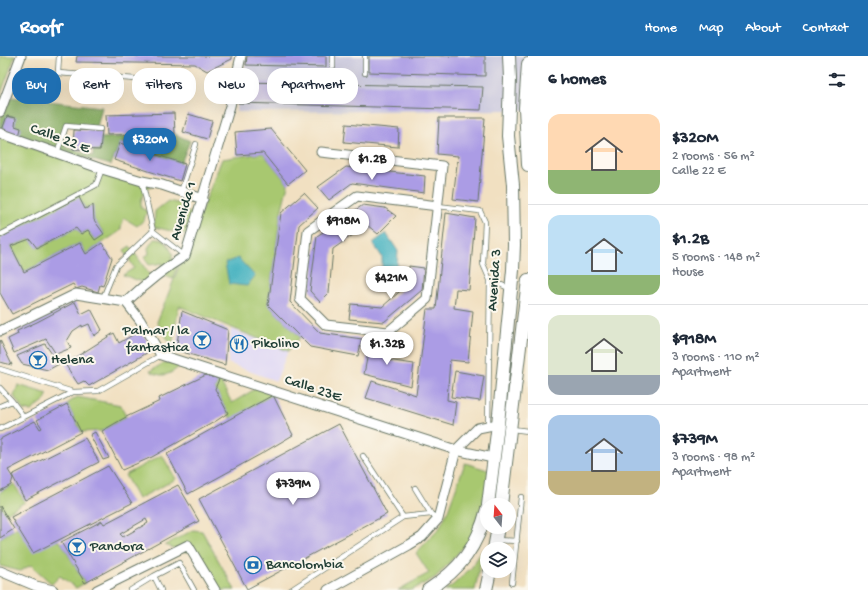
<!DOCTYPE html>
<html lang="en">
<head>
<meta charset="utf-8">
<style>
	:root { --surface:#fff; --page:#f6f6f7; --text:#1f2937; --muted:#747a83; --line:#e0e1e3; --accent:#1f6fb2 }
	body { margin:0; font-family:"Gochi Hand",sans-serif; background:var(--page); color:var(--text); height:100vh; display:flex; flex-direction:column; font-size:15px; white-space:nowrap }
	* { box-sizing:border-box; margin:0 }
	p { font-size:13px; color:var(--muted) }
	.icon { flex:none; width:22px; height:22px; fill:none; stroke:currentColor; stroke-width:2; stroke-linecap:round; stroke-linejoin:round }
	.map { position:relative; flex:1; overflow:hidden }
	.side { display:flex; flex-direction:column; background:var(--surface); width:340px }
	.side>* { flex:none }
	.top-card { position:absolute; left:12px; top:12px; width:380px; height:36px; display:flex; gap:8px }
	.needle { width:26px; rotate:343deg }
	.controls { position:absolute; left:480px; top:442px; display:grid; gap:8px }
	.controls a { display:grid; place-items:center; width:36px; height:36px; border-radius:50%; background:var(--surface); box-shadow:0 4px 16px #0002; font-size:20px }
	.price { position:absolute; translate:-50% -34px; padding:0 9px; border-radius:14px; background:#fff; color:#222; font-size:13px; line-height:26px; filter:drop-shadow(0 1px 2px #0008) }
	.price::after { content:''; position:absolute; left:50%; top:24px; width:12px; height:9px; margin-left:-6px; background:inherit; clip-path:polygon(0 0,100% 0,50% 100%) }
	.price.on { background:var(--accent); color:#fff }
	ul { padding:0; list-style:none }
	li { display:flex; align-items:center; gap:12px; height:100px; padding:0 20px }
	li+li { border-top:1px solid var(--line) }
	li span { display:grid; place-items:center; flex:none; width:112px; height:80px; border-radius:12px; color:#555 }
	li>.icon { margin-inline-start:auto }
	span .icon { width:48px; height:48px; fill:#fffc; stroke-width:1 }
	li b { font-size:17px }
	h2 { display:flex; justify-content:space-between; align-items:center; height:48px; padding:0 20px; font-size:17px }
	.pill { padding:0 14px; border-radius:16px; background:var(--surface); box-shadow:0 4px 16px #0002; font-size:14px; line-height:36px }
	.pill.on { background:var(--accent); color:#fff }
	header { display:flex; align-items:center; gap:24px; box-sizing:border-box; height:56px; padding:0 20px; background:var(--accent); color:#fff }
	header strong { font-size:19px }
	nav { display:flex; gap:22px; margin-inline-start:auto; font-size:14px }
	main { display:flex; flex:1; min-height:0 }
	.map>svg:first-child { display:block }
</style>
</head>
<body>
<header>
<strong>Roofr</strong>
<nav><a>Home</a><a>Map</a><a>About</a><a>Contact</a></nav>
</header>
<main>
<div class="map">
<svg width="528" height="534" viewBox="0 0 528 534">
	<rect width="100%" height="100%" fill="#fbf7ec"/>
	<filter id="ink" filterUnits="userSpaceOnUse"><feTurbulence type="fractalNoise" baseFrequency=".025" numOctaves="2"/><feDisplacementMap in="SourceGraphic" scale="8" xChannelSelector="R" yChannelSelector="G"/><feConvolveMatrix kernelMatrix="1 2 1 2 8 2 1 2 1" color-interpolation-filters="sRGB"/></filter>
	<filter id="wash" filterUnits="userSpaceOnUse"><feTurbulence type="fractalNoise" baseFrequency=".012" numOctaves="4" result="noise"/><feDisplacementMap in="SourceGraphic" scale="16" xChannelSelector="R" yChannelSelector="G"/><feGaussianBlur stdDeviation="0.9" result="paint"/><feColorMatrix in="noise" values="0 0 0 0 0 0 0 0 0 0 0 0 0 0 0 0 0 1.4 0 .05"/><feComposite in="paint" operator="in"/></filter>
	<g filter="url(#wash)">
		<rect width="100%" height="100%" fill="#f1e0c1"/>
		<path fill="#ddd5f6" d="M231,273L288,295L276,325L228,307Z"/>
		<path fill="#c2c1dc" d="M247,0H528V54L236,56Z"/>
		<path fill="#a8c870" stroke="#648252" d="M0,0H15L0,40Z
			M0,82L152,131L146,132L141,145V152L147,155L144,164L137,170L124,162L120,175L86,198L80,187L24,216L11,190L30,183L38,192L76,172L81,178L88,174L95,184L104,177L94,164L93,149L85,153L79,142L0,182Z
			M263,97L288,128L281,157L268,249L300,281L288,295L179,250L172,290L157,266L222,103Z
			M186,139L200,144L189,179L154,171L155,155L168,145L181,148L189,158L195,150V147L184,144Z
			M154,183C166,183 168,188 173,199L171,202L179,205L173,223L160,218L163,207L149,209L144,201L149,198L148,192Z
			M130,190L151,221L148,228L123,219L134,212L124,194Z
			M166,306L181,309C171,318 163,323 150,315Z
			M219,323L232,347L258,331L273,339L231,363L215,333Z
			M18,329L48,338L44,345L31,355L23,354L14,340Z
			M77,341L121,349L126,361L102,375L81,376L67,348Z
			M162,399L176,423L138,443L125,419Z
			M465,407L491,415L485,448L469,485L436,521L412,534H398L429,517L416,497L439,473L448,454Z
			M14,428L25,446L5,458L0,450V436Z
			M18,471L61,486L85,527L76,532L60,520L52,528L31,509L20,515L0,510V482Z
			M193,474L202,475L235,534H218L194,493L186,496L165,489Z
			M483,493L475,534H445L453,529L472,511Z"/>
		<path fill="#86ac62" stroke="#52744b" d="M12,41L102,51L97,71L65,69V91L93,100V94H100L101,82L175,78L190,85L181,107L120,87L111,109L74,99L19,81L21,72L15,70L16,62L7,60L2,74H0V64Z"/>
		<path fill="#43b1bf" stroke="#31777a" d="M35,11L49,12L42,33L30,31Z
			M386,177L398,195L397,215L382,213V201L373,187Z
			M238,202L255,220L247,230L229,228L225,207Z"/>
		<g id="blocks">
			<path fill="#ab9ce5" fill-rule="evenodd" d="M77,0H232V3L207,15L195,8L76,6Z
				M247,0H326V11L246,9Z
				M369,0H485V20L369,16Z
				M242,26L483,31L481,54L238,47Z
				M174,57L175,78L107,79L106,59Z
				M188,58L212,65L207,83L183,76Z
				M7,60L16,62L15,70L21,72L19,81L2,74Z
				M439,62H485L478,146L453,143L458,100L437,98Z
				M346,68L399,73L398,91L344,86Z
				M271,73L305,114L288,128L263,97L237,99L235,76Z
				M74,74L102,75L100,94L73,93Z
				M120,87L185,108L180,125L114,104Z
				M346,111L425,120L424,137L352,127L329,144L318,131Z
				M304,137L318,152L299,169L290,246L320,277L362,283L358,300L310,291L268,249L281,157Z
				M79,141L85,153L93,149L94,164L104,178L95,184L88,174L81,178L76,172L37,192L30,183L11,190L24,216L80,187L86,198L102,187L112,202L103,230L100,229L98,236L82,231L76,233L73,228L12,258L0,237V182Z
				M363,149L385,152L396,160L378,178L367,169L333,193L329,237L320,246L310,235L317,180Z
				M446,157L475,162L469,234L456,233L454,252L473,255L468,306L450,304L447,344L456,346L453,369L366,342L372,325L416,339L427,253H436Z
				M409,210L424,212L422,234L384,266L349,263L351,248L382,251L407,229Z
				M75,246L81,258L91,253L102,274L94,280L89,268L82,271V269L73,275L67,285L71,292L56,298L46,283L14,297L8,283L18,278L17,275L37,266Z
				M182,255L228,274L225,309L176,294Z
				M141,274L152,294L89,330L84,325L78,328L65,308L114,277L119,287Z
				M0,284L12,309L0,306Z
				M370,287L389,288L387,304L414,308L411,330L364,318Z
				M45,288L59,308L48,314L22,308L17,300Z
				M455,315L484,320L480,345L451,341Z
				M206,319L219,323L215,333L228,357L216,365L152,401L122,414L102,375L126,361L160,345L159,342Z
				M273,339L293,379L261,398L188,438L167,398Z
				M67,348L81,376L8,414L13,422L11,429L0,435V383L35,365L40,373L42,372L37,364Z
				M339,368L387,458L247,533L199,443Z
				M95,376L109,402L103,404L90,379Z
				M85,382L99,406L25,444L12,419Z
				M108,410L132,447L33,497L11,461Z
				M178,429L199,465L85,527L61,486L102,465L104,468ZM146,463L148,467L123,481L120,478Z
				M0,450L14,473L0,482Z"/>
		</g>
	</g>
	<g filter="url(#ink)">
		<use href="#blocks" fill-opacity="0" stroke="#687665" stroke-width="1"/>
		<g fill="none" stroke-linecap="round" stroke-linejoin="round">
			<defs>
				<path id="lane" d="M59,0L58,17L187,27
					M365,0V17
					M333,11V0
					M57,97L66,70L100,73
					M181,136L196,88
					M438,150L480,155L485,166L483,208L490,224L488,369
					M153,175L185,200
					M0,179L96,129L102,113
					M490,224L511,233
					M103,242L116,210L153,175L142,125
					M0,313L73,336L98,335L161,299
					M0,332L12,345
					M0,350L12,345L24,361
					M0,373L73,336
					M512,373L528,375
					M363,400L403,461
					M415,432L431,458
					M496,484L517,485
					M154,520L161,534
					M512,527L521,441
					M131,534L154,520L179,507L194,534
					M291,534L403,461L431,458L438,463"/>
				<path id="street" d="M0,56L21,0
					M0,77L102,113L142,125L162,129L203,143
					M321,96L442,110L427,243L388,276L326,269L300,243L308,175L357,140L438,150
					M126,246C145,228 163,213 185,200L230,50L241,0
					M0,275L76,238L126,246L140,264L161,299L456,394L493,402
					M456,394L478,372L498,368
					M0,515L36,530L53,534
					M97,534L188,489L215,534
					M328,534L409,489L422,481L438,463L456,394"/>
				<path id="secondary" d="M528,8L525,52L528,109
					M488,449L498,368L513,214L514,189L513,129L508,80L510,23L509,0
					M501,449L528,224
					M494,493L498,471
					M428,534C461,513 477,491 487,453
					M486,534L490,515"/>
			</defs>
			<use href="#lane" stroke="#687665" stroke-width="6"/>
			<use href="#street" stroke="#687665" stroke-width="11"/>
			<use href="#secondary" stroke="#687665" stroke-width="14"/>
			<use href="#lane" stroke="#fff" stroke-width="4.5"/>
			<use href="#street" stroke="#fff" stroke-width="9"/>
			<use href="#secondary" stroke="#fff" stroke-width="12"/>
		</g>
	</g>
	<defs>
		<symbol id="bar-ring" viewBox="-11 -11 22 22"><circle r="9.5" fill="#fbf7ec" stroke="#1f6fb2" stroke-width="1.5"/><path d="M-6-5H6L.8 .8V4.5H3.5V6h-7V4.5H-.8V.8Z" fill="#1f6fb2"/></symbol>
		<symbol id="restaurant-ring" viewBox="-11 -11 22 22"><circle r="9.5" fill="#fbf7ec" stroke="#1f6fb2" stroke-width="1.5"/><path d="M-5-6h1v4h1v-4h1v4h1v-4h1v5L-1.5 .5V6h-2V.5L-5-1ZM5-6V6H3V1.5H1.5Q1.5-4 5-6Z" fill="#1f6fb2"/></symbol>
		<symbol id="bank-ring" viewBox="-11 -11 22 22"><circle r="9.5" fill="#fbf7ec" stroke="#1f6fb2" stroke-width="1.5"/><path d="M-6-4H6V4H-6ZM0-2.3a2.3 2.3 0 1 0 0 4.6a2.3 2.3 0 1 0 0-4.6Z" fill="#1f6fb2"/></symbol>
	</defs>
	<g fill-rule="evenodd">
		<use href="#bar-ring" x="192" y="274" width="20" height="20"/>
		<use href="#restaurant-ring" x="229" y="278" width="20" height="20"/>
		<use href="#bar-ring" x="28" y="294" width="20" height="20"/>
		<use href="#bar-ring" x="67" y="481" width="20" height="20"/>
		<use href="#bank-ring" x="243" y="499" width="20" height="20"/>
	</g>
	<g text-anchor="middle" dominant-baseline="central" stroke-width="4" stroke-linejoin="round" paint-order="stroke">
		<g font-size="15" fill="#1f3d34" stroke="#fbf7ec">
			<text transform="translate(60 83) rotate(20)">Calle 22 E</text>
			<text transform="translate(184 155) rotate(-73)">Avenida 1</text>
			<text transform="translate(495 224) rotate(-86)">Avenida 3</text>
			<text transform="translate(313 333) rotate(18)">Calle 23E</text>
		</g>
		<g font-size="15" fill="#1f3d34" stroke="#fbf7ec" text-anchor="start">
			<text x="189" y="275" text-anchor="end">Palmar / la<tspan x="189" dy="17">fantastica</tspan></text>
			<text x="252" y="288">Pikolino</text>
			<text x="51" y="304">Helena</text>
			<text x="90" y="491">Pandora</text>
			<text x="266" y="509">Bancolombia</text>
		</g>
	</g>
</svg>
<div class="controls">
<a><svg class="needle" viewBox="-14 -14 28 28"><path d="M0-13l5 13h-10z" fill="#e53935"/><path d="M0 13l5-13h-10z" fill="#747a83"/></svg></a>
<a><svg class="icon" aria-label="layers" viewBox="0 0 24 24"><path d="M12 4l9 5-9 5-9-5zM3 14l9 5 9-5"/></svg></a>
</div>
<b class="price on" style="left:150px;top:106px">$320M</b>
<b class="price" style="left:372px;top:125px">$1.2B</b>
<b class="price" style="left:343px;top:187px">$918M</b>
<b class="price" style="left:391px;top:244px">$421M</b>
<b class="price" style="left:387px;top:310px">$1.32B</b>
<b class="price" style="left:293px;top:450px">$739M</b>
<div class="top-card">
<a class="pill on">Buy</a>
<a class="pill">Rent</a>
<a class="pill">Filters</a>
<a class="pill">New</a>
<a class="pill">Apartment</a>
</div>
</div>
<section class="side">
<h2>6 homes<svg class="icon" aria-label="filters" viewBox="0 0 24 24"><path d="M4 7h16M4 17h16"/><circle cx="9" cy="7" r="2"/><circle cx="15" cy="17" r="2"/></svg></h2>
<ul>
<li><span style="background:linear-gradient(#ffd9b3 70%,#8fb573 0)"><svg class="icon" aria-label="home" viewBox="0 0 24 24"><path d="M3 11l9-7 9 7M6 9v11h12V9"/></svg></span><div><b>$320M</b><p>2 rooms · 56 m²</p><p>Calle 22 E</p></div></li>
<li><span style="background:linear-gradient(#bfe0f5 75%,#8fb573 0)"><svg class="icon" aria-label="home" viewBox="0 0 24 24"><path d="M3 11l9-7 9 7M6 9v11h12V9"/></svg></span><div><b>$1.2B</b><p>5 rooms · 148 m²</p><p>House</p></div></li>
<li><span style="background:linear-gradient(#dfe7d0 75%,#9aa5b1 0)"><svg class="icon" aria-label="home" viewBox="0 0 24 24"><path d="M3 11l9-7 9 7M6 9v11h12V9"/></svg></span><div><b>$918M</b><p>3 rooms · 110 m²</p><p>Apartment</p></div></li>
<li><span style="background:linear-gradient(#a9c7e8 70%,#c2b280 0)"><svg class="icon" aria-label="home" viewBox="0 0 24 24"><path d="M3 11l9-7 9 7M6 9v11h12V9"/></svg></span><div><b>$739M</b><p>3 rooms · 98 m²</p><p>Apartment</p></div></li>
</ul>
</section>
</main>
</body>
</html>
